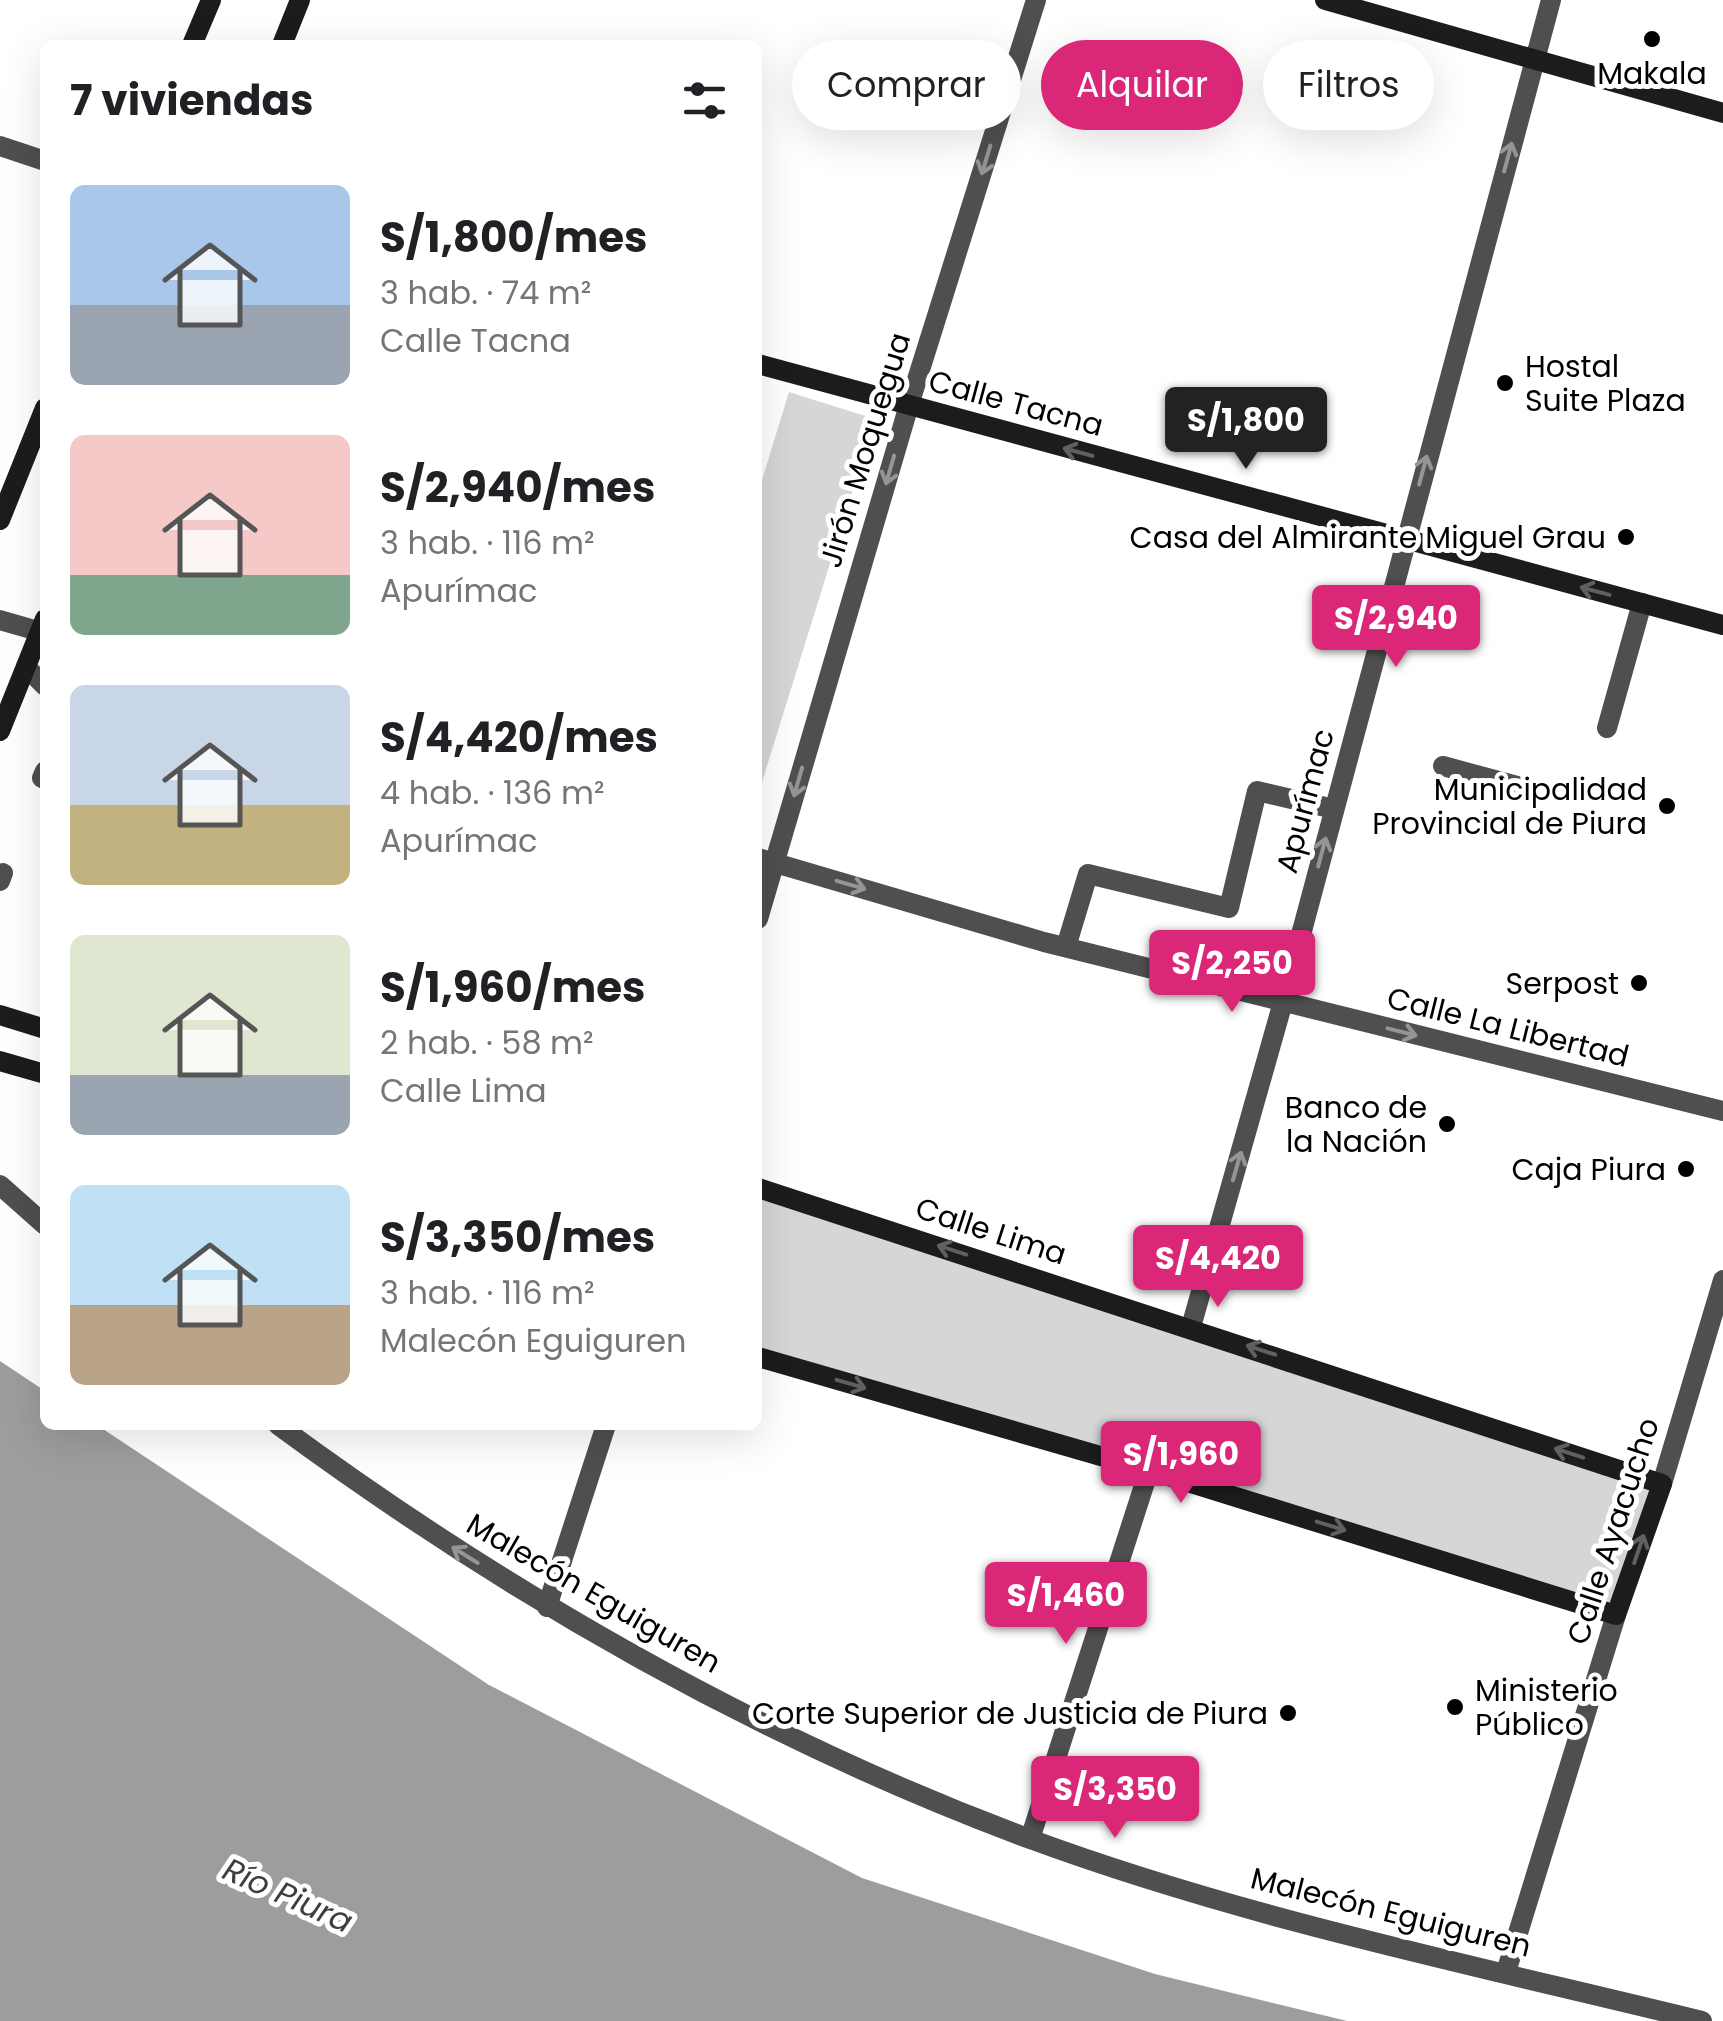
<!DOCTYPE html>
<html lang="es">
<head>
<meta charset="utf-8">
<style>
	:root { --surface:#fff; --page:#f2f2f2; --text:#202124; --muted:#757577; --accent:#db2777 }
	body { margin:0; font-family:Poppins,sans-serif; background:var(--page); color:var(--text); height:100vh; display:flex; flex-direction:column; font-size:38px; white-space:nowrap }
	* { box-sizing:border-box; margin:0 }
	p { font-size:32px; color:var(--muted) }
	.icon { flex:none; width:55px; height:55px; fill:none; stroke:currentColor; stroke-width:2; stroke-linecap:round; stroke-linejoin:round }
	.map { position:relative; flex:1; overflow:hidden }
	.side { position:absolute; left:40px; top:40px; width:722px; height:1390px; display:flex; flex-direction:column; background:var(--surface); border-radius:15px; box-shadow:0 10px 40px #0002 }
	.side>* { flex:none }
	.top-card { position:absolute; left:792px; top:40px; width:780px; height:90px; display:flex; gap:20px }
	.price { position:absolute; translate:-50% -85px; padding:0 22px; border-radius:10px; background:var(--accent); color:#fff; font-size:32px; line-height:65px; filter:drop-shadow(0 2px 5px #0008) }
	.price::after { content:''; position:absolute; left:50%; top:60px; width:30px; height:22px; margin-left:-15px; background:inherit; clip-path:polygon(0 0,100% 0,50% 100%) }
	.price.on { background:#222; color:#fff }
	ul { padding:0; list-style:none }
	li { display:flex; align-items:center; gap:30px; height:250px; padding:0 30px }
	li span { display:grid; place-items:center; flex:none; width:280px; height:200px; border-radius:15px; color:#555 }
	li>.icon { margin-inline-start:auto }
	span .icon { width:120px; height:120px; fill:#fffc; stroke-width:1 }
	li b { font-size:42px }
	h2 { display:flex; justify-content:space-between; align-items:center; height:120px; padding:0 30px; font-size:42px }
	.chip { padding:0 35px; border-radius:45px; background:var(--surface); box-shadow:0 10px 40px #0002; font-size:35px; line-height:90px }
	.chip.on { background:var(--accent); color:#fff }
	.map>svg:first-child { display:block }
</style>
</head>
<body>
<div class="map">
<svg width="1723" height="2021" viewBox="0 0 1723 2021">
	<rect width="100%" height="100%" fill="#fff"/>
	<path fill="#d6d6d6" d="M789,392L875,419L758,795V493Z
		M758,1188L1662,1484L1616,1615L758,1357Z"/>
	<path fill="#9d9d9d" d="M0,1361L45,1391V1425H97L489,1685L862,1878L1155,1974L1347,2021H0Z"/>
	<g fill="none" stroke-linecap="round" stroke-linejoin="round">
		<path stroke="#4f4f4f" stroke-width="20" d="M26,667L45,686
			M1607,728L1642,603
			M1443,766L1517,786
			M42,778L45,771
			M0,881L3,873
			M1066,947L1088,874L1229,908L1257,791L1334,809"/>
		<path stroke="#4f4f4f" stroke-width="20" d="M0,146L45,161
			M0,620L45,633
			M758,858L1044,942L1723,1111
			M758,919L909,405L1036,0
			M0,1185L45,1225
			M1191,1327L1283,1002L1551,0
			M278,1425C509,1595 761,1739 1030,1839C1247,1919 1478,1966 1702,2021
			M1662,1484L1723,1280
			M547,1607L606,1425
			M1030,1839L1149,1470
			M1506,1972L1616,1615"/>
		<path stroke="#1c1c1c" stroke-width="20" d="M1325,0L1723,113
			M192,45L211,0
			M282,45L300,0
			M758,364L1723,625
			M0,520L45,408
			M0,731L45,619
			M0,1015L45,1029
			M0,1061L45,1074
			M758,1188L1662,1484L1616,1615L1149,1470L758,1357"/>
	</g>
	<defs><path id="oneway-shaft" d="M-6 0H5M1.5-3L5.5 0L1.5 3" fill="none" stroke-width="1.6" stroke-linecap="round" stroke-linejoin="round" transform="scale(2.5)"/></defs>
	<g stroke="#959595">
		<use href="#oneway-shaft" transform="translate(1508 157) rotate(-75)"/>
		<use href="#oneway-shaft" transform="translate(986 160) rotate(107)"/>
		<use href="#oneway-shaft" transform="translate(890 470) rotate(106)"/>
		<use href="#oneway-shaft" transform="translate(1423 470) rotate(-75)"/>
		<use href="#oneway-shaft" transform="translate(798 782) rotate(106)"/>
		<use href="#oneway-shaft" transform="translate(1322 852) rotate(-75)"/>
		<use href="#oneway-shaft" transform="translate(851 885) rotate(16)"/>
		<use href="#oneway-shaft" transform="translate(1402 1032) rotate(14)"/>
		<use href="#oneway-shaft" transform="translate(1237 1166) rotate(-74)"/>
		<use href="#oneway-shaft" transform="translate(465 1555) rotate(-148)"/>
	</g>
	<g stroke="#606060">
		<use href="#oneway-shaft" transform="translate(1078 452) rotate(-165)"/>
		<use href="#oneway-shaft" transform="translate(1595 591) rotate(-165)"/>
		<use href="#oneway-shaft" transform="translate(952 1250) rotate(-162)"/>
		<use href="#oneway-shaft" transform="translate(1261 1350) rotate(-162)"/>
		<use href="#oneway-shaft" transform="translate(851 1384) rotate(16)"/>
		<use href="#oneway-shaft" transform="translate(1569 1453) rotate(-162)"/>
		<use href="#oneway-shaft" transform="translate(1331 1526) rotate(17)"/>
		<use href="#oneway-shaft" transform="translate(1639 1549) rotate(-71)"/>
	</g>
	<g fill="#000" stroke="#fff" stroke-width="4">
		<circle cx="1652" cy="39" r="10"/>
		<circle cx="1505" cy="383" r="10"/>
		<circle cx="1626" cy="537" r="10"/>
		<circle cx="1667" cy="806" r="10"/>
		<circle cx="1639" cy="983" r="10"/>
		<circle cx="1447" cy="1124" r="10"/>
		<circle cx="1686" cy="1169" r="10"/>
		<circle cx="1455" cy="1707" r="10"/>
		<circle cx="1288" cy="1713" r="10"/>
	</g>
	<g text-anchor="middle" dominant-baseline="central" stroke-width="10" stroke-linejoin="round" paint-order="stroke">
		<g font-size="30" fill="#000" stroke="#fff" text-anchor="end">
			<text x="1652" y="73" text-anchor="middle">Makala</text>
			<text x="1525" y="366" text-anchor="start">Hostal<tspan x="1525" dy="34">Suite Plaza</tspan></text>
			<text x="1606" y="537">Casa del Almirante Miguel Grau</text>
			<text x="1647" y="789">Municipalidad<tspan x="1647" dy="34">Provincial de Piura</tspan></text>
			<text x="1619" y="983">Serpost</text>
			<text x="1427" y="1107">Banco de<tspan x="1427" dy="34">la Nación</tspan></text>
			<text x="1666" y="1169">Caja Piura</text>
			<text x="1475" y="1690" text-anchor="start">Ministerio<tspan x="1475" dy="34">Público</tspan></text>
			<text x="1268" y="1713">Corte Superior de Justicia de Piura</text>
		</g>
		<g font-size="30" fill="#000" stroke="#fff">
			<text transform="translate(1016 403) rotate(15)">Calle Tacna</text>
			<text transform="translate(865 450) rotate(-73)">Jirón Moquegua</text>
			<text transform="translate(1305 801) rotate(-75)">Apurímac</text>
			<text transform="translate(1508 1027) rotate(14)">Calle La Libertad</text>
			<text transform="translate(991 1231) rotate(18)">Calle Lima</text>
			<text transform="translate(1613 1531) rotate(-72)">Calle Ayacucho</text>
			<text transform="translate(594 1593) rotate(30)">Malecón Eguiguren</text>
			<text transform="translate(1391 1912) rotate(14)">Malecón Eguiguren</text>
		</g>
		<g font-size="32" font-style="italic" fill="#3e3e3e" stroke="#fff">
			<text transform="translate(288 1895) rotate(24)">Río Piura</text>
		</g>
	</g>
</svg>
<b class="price on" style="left:1246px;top:472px">S/1,800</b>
<b class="price" style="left:1396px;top:670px">S/2,940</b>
<b class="price" style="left:1232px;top:1015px">S/2,250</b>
<b class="price" style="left:1218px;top:1310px">S/4,420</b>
<b class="price" style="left:1181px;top:1506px">S/1,960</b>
<b class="price" style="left:1066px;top:1647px">S/1,460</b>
<b class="price" style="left:1115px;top:1841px">S/3,350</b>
<div class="top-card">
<a class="chip">Comprar</a>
<a class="chip on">Alquilar</a>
<a class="chip">Filtros</a>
</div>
<section class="side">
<h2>7 viviendas<svg class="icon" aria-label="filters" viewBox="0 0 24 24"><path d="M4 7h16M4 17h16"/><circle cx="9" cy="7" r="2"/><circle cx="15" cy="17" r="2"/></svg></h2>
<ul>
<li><span style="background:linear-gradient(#a9c7e8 60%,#9aa5b1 0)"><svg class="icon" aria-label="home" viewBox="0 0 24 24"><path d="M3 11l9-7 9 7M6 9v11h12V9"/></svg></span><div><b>S/1,800/mes</b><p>3 hab. · 74 m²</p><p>Calle Tacna</p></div></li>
<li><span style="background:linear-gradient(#f6c9c9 70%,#7fa58c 0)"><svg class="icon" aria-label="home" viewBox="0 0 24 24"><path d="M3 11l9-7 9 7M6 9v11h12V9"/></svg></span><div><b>S/2,940/mes</b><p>3 hab. · 116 m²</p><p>Apurímac</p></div></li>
<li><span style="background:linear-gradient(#c9d6e8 60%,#c2b280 0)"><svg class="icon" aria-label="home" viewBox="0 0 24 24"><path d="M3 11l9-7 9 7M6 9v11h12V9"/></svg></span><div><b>S/4,420/mes</b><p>4 hab. · 136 m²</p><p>Apurímac</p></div></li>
<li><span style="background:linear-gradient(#dfe7d0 70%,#9aa5b1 0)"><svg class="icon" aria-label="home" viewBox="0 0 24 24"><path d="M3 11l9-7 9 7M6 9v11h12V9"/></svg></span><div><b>S/1,960/mes</b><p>2 hab. · 58 m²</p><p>Calle Lima</p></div></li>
<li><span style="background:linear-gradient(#bfe0f5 60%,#b9a48a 0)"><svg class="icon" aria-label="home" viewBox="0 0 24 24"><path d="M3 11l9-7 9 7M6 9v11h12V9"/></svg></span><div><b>S/3,350/mes</b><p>3 hab. · 116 m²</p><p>Malecón Eguiguren</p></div></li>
</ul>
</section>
</div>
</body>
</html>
